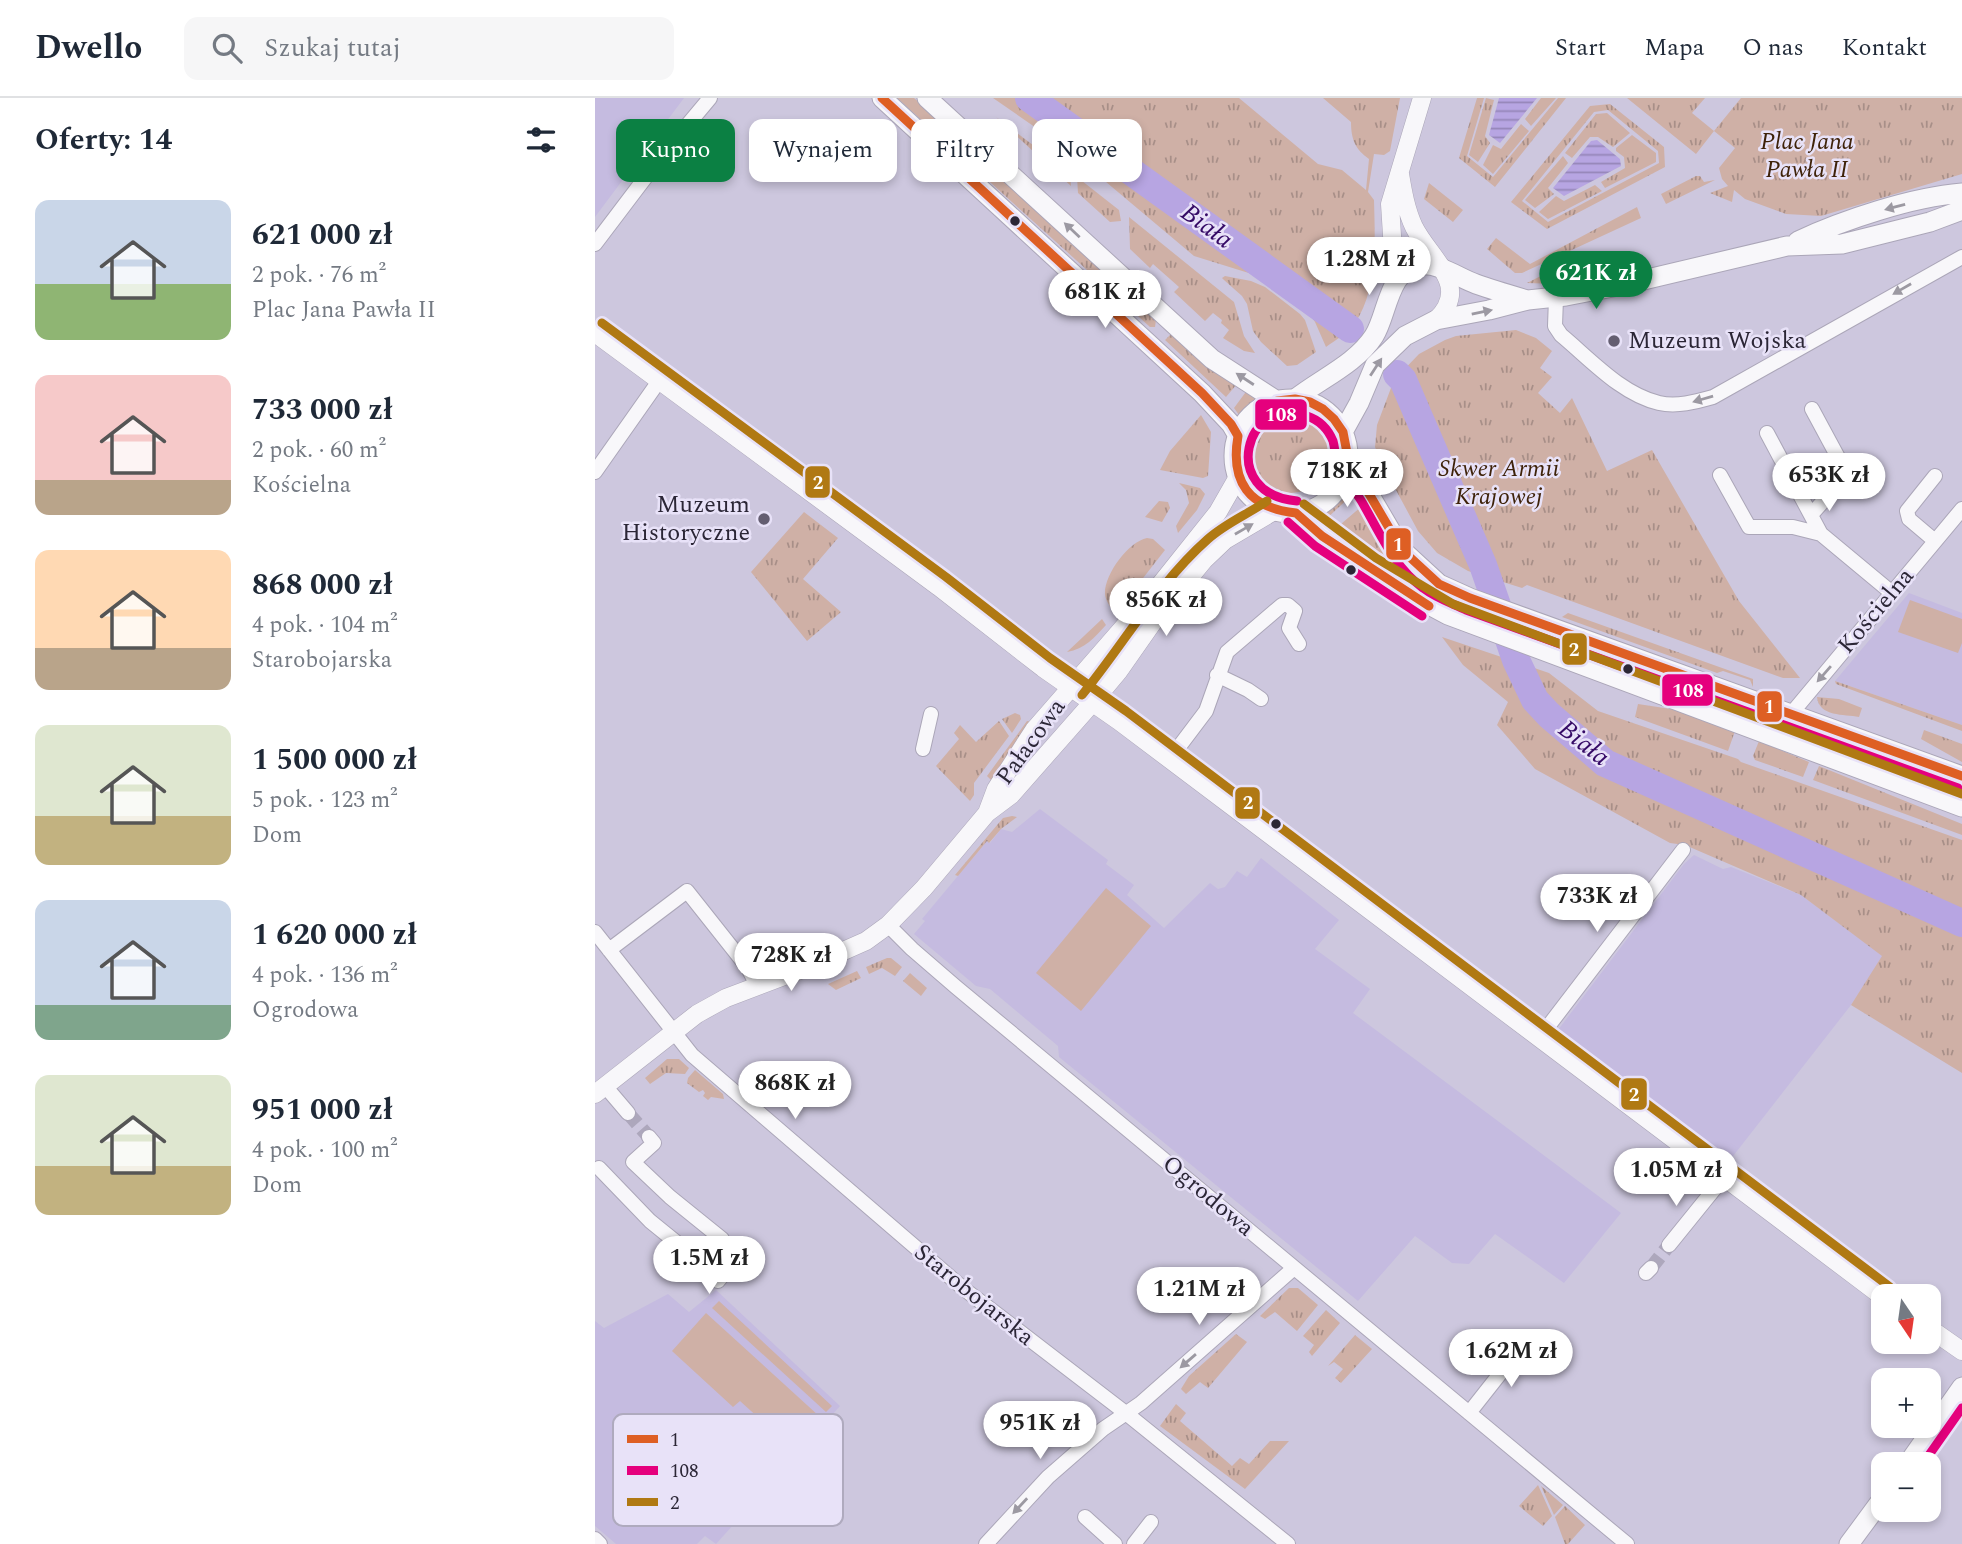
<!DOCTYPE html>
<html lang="pl">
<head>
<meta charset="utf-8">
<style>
	:root { --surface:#fff; --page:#f6f6f7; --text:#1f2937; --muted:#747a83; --line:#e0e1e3; --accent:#0b8043 }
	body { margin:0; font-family:Spectral,serif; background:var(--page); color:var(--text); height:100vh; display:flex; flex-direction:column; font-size:26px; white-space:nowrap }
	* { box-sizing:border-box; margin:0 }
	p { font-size:23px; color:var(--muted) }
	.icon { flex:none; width:38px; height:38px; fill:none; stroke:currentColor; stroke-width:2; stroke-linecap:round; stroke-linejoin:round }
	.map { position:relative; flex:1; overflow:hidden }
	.drawer { display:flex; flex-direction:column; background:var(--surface); width:595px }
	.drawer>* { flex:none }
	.hud { position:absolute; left:21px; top:21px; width:665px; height:63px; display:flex; gap:14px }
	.needle { width:46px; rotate:167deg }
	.buttons { position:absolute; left:1276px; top:1186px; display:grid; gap:14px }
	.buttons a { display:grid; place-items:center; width:70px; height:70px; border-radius:14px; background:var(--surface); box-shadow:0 4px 10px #0003; font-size:35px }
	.price { position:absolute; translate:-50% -60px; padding:0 16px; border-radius:24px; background:#fff; color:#222; font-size:23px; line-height:46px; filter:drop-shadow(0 2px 4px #0008) }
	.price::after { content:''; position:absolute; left:50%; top:42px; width:21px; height:16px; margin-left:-10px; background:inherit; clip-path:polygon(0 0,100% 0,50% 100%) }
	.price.selected { background:var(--accent); color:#fff }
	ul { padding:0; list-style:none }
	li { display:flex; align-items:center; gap:21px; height:175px; padding:0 35px }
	li span { display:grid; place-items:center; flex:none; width:196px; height:140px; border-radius:14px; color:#555 }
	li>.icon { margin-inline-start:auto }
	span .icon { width:84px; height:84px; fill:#fffc; stroke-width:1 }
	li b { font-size:30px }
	h2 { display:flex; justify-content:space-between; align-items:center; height:84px; padding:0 35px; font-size:30px }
	.pill { padding:0 24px; border-radius:14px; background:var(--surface); box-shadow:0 4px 10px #0003; font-size:24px; line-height:63px }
	.pill.selected { background:var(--accent); color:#fff }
	header { display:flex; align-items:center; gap:42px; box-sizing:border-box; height:98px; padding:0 35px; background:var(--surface); border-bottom:2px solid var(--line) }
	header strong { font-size:33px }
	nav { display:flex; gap:38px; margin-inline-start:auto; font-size:24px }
	.search { width:490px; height:63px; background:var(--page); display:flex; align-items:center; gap:18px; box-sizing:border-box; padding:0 24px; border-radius:14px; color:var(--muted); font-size:26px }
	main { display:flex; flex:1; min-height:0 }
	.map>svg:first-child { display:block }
</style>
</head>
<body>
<header>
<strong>Dwello</strong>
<div class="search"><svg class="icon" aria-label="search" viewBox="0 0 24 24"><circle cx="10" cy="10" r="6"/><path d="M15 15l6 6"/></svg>Szukaj tutaj</div>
<nav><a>Start</a><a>Mapa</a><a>O nas</a><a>Kontakt</a></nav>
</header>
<main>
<section class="drawer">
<h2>Oferty: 14<svg class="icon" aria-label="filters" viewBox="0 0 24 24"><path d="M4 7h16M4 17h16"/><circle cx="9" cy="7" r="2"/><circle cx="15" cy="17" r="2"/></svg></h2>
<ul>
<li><span style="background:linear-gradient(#c9d6e8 60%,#8fb573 0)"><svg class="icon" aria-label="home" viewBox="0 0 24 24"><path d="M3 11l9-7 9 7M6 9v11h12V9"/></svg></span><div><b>621 000 zł</b><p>2 pok. · 76 m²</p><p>Plac Jana Pawła II</p></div></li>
<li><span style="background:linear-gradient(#f6c9c9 75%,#b9a48a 0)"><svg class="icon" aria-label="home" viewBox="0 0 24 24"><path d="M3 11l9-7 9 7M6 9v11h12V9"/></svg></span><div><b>733 000 zł</b><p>2 pok. · 60 m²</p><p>Kościelna</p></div></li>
<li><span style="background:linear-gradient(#ffd9b3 70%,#b9a48a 0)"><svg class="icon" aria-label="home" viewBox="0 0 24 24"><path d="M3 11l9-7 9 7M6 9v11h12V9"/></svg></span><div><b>868 000 zł</b><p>4 pok. · 104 m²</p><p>Starobojarska</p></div></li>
<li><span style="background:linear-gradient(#dfe7d0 65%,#c2b280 0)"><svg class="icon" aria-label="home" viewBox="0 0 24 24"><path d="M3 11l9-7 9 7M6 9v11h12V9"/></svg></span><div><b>1 500 000 zł</b><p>5 pok. · 123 m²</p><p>Dom</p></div></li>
<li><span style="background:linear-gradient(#c9d6e8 75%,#7fa58c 0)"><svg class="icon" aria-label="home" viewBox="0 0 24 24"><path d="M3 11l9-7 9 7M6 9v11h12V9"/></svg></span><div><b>1 620 000 zł</b><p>4 pok. · 136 m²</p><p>Ogrodowa</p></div></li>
<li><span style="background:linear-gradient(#dfe7d0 65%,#c2b280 0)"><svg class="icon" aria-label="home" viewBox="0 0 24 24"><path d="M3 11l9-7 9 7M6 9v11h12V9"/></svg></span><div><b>951 000 zł</b><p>4 pok. · 100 m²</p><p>Dom</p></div></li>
</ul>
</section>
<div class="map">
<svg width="1367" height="1446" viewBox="0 0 1367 1446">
	<defs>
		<pattern id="grass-tufts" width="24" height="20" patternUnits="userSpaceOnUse" patternTransform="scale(1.75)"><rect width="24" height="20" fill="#cfb0a6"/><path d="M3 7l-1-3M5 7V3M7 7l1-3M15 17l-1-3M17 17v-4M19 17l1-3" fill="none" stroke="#a88f88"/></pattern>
		<pattern id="water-rules" width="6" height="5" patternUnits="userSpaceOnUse" patternTransform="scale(1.75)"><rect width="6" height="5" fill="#b7a5e2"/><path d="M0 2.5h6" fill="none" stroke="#9586b8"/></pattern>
	</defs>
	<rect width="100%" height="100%" fill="#cdc7de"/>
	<path fill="#c5bbe0" d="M0,0H89L0,119Z
		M1314,495L1367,515V627L1240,583Z
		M445,711L513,762L511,766L539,787L532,797L569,830L615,785L623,791L630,789L642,773L652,779L666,760L744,822L720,851L775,891L758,915L1026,1115L969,1185L900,1136L874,1166L857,1165L820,1138L763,1203L464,959L463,948L401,896L395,891L381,888L319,836L330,823L327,821L392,743L395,745L406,731L417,734Z
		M1099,757L1128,771L1136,769L1206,797L1288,858L1256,907L1135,1062L963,932L1089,766Z
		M121,1192L245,1308L121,1446L110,1438L102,1446H21L0,1428V1223L9,1230L73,1196L94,1214Z"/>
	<path fill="url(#grass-tufts)" fill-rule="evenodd" d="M302,0H319L392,63L561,222L560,229H555Z
		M398,0H644L723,66L747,72L771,92L774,61C760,51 756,41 756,24L728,0H805L795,53L789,57L779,56L773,94L779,102C780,141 783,191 760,225C752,235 741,242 731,249L720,224L711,210L673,181L599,158L473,52Z
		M882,0H889L872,58L898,79L963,0H971L900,89L864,60Z
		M891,0L899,2L890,38L895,45L883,64L874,57Z
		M946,0H961L936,28L930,21Z
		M1032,0H1110L1097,15L1119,33L1146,0H1367V76L1226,118L1191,116L1150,101L1139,92L1137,104L1115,95L1133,88L1127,81L1124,70L1140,50L1119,33L1101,56Z
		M1015,6L1069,49L1070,69L952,131L916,104L995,8ZM1013,12L1063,53L1064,65L953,124L927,103L999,14Z
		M1012,15L1035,35L1018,49L1003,39H995L977,60L970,55L1001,16Z
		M401,19L475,75L476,88Z
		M926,26L934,33L898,76L888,67L898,47L906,51Z
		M1037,37L1061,55V64L1010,90L1006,84L1030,70L1029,59L1021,53V50Z
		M968,58L973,65L953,90L959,96L940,110L930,102Z
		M1101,78H1105L1109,84L1120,82L1071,106L1066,96Z
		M482,79L524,112L526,123L515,124L483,95Z
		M834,85L868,112L858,124L829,101Z
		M1000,87L1007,93L953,121L944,114L961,98L969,103Z
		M1042,109L1046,120L927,175H920L892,151L901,140L935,166Z
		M534,119L639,204L649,238L660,255L649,253L628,240L634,232L626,225L627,222L618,215L610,223L579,194L584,189L558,166L555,170L535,151Z
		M981,160H990L995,163C981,187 957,186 932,185Z
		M630,178L656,183L670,189L705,216L710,222L721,254L702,267L692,268L666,244L658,233L652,206L647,198L629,182L627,180Z
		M921,232L941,240L957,253L945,270L957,279L943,295L965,315L977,300L1012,373L1057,352L1144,503L1205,580H1188L932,487L927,490L873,473L842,455L823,433L787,366L780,349L782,327L799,282L824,256L850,242L861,238Z
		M576,236L642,286L631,299L570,242Z
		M653,291L667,298L644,317L639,310Z
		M657 356a39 39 0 1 1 78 0a39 39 0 1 1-78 0Z
		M606,317L616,334L613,378L608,380L565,372L575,353Z
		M755,384L760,394L728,424L715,417L737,405Z
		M584,385L605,390L610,396L602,412L583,435L581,428L594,405L591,392Z
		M564,403L573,404L575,410L567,424L550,419Z
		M767,408L801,462L814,478L813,480L739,432Z
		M209,414L243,440L208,481L246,514L212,543L156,474Z
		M552,440L558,441L570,452L520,516C516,510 510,502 510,496C509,477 533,444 552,440Z
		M973,515L1158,581V589L1155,582L1128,573L1122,575L967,519Z
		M507,521L511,527C499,540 490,551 472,554Z
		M847,539L954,575L1003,613L1143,661L1146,664L1367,742V975L1256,907L1287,858L1206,797L1090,747L1075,745L940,671L902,627L913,604L868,567Z
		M1240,583L1367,627V633L1241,586Z
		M1222,599L1244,601L1267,610L1264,619C1249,616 1224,619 1222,599Z
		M1043,606L1076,611L1140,633L1133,653L1040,619Z
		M420,615L425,617L426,621L417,635L407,621Z
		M404,623L414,638L379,685V697L375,703L341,668L364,641L359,635L365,627L381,644Z
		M432,623L437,624L396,682L392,678Z
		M1329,632L1367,646V664L1326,641Z
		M1164,643L1214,664L1208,679L1160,662L1158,658Z
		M1224,668L1367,726V737L1218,682Z
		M417,718L422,719L406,731L394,745L392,743L363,778L360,777L408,720Z
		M292,860H296L307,869L300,878L287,870L274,876L271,869Z
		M262,873L266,880L241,892L233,886Z
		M315,875L332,890L326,898L308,883Z
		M72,961H84L94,970L90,976L71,975L55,986L50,980Z
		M100,972L128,996L129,1001L116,999L113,1002L108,998L110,995L108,992L104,994L92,985L93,980Z
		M694,1190H703L723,1207L702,1233L680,1214L670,1221L665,1218Z
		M731,1212L745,1225L717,1258L714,1254L719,1247L708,1238Z
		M641,1236L652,1244L613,1290L605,1284L591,1296L586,1291L594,1278Z
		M760,1237L777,1251L746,1285L740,1280L748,1271L739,1264L733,1268Z
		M581,1306L591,1315L585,1323L637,1368L645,1360L654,1366L675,1343H694L650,1391L565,1328Z
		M943,1387L957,1418L948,1428L924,1408Z
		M946,1388L968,1407L959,1417Z
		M970,1408L990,1427L973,1446H970L960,1419Z"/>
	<path fill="#cfb0a6" d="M1315,502L1367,521V545L1363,555L1303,534Z
		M511,790L556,828L486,913L441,875Z
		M124,1203L237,1308L231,1314L117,1210Z
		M111,1215L224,1318L196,1349L145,1303L138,1309L77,1253Z"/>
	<path fill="url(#water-rules)" d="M904,0H942L905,45L894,37Z
		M1002,42L1025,61L1026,68L969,98L958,90L996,43Z"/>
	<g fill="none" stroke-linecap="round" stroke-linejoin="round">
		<path stroke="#b7a5e2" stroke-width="28" d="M434,0L755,231
			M802,276L808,282L823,317L888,467L921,562L940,602L954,617L1010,665L1367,825"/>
		<path stroke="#ada7bc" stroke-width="14" stroke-dasharray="14 7" stroke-linecap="butt" d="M33,1015L54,1039
			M1056,1170L1074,1147"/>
		<defs>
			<path id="minor" d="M0,146L69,55L115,0
				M961,200L960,228L966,237C995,261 1026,296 1064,305C1082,309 1100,304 1118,299L1367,159
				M1172,335L1226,436L1297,495
				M0,374L64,283
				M1125,377L1154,429H1198L1226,436
				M1340,378L1312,413L1314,421L1340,443
				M1216,417L1252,376L1217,311
				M622,577L653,592L666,601
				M1196,616L1367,411
				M328,651L336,616
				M574,662L611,613L632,554L687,507H693L700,513L694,530L704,546
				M293,827L317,851L361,889L1032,1446
				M0,834L97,957L369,1191L532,1316L693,1446
				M14,852L92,793L153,870L162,887
				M945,939L1088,752
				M10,988L33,1015
				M4,1070L55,1123L108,1166L123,1183L138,1165L127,1141L75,1099L38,1064L59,1045L54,1039
				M1074,1147L1129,1079
				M1051,1175L1056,1170
				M874,1315L930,1244L927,1241
				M490,1419L520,1446
				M0,1441L5,1446
				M391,1446L453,1379L508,1331L546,1305L699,1170
				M539,1446L556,1424"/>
			<path id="tertiary" d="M805,76C808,94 811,112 819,129C835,161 877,188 841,222
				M800,184L795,106L827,0
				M0,235L344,489L448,570L524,623L1288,1199
				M392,715L401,691L439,632L560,493L623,414L643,379
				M0,996L102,916L131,900L210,870L271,843L293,827L329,790L392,715L416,697L497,605L523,574L558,524L609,462L630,442L679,413
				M1334,1230L1367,1253"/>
			<path id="secondary" d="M287,0L607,295L636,326L643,338
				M332,0L617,261L682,303
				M1203,143C1248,122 1317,99 1367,95
				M700,301C725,281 761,266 779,238C793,216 793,170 826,167C844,165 864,180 881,186C898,192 915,197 932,202
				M639 358a57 57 0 1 1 114 0a57 57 0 1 1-114 0Z
				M748,334L764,305L780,267L810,238L841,222L894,212L933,202L971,198L1023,188L1192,148L1247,146L1335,124L1367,112
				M753,360L807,452L844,486L875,500L1367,678
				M701,415C747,455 799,489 853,517L1367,709
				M1312,1367L1367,1289
				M1254,1446L1288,1400"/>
		</defs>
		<use href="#minor" stroke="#aba6b8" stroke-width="16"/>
		<use href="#tertiary" stroke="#aba6b8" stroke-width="19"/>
		<use href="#secondary" stroke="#aba6b8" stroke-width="21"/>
		<use href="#minor" stroke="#f8f7fa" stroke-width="14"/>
		<use href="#tertiary" stroke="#f8f7fa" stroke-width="18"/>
		<use href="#secondary" stroke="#f8f7fa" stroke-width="19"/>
		<defs>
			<path id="bus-1" d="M287,0L607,295L636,326L643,338
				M682,303L700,301L715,304L728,311L739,321L748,334L753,360L807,452L844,486L875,500L1367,678
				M643,338C635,384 654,410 701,415
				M701,415L727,438L834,508"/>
			<path id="bus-2" d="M702,403C623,396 650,296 712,318C724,322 733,331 738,343C740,350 740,357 742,364C747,379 759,391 767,404C785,435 799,469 828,490C841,500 856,505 871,512L1363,690
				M693,424L720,448L827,518
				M1327,1367L1367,1310"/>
			<path id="bus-3" d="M7,225L351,479L455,560L531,613L1295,1189
				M709,406L781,460L858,506L1367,696
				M487,597C529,546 563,485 613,441C631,425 653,416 672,403"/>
		</defs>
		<use href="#bus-1" stroke="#e8e2f8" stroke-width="14"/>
		<use href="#bus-2" stroke="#e8e2f8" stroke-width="14"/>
		<use href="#bus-3" stroke="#e8e2f8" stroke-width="14"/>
		<use href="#bus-1" stroke="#de5f24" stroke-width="9"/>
		<use href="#bus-2" stroke="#e5007d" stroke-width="9"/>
		<use href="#bus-3" stroke="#b07913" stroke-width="9"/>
	</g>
	<defs><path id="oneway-solid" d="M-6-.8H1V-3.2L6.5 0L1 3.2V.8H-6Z" transform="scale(1.75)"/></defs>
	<g fill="#9c99a2">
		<use href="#oneway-solid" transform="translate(1300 109) rotate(165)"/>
		<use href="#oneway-solid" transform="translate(477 132) rotate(-137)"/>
		<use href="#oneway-solid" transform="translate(1307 191) rotate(150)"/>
		<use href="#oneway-solid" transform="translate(887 214) rotate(-12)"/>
		<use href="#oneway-solid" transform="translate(781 269) rotate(-57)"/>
		<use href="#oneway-solid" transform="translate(650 281) rotate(-147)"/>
		<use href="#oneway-solid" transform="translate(1108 301) rotate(164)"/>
		<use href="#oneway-solid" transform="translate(649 431) rotate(-30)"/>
		<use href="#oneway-solid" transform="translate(1229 576) rotate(131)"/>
		<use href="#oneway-solid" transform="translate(593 1263) rotate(139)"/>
		<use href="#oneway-solid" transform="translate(425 1408) rotate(133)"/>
	</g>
	<g fill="#2b2636" stroke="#e8e2f8" stroke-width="2.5">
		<circle cx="420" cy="123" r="6"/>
		<circle cx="756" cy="472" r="6"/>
		<circle cx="1033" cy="571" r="6"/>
		<circle cx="681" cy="726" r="6"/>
	</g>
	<g fill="#645e71" stroke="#e8e2f8" stroke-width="2.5">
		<circle cx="1019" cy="243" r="7"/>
		<circle cx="169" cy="421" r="7"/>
	</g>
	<g text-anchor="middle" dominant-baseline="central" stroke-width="5" stroke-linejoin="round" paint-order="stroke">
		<g font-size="24" font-style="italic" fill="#3e2209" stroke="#e8e2f8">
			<text x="1212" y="44">Plac Jana<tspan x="1212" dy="28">Pawła II</tspan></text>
			<text x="904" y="371">Skwer Armii<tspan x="904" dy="28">Krajowej</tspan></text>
		</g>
		<g font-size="24" fill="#2b2636" stroke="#e8e2f8" text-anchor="start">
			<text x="1033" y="243">Muzeum Wojska</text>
			<text x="155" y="407" text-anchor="end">Muzeum<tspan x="155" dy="28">Historyczne</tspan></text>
		</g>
		<g font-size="24" fill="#2b2636" stroke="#e8e2f8">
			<text transform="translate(1281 513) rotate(-50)">Kościelna</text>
			<text transform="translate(436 644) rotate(-54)">Pałacowa</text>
			<text transform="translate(613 1098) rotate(40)">Ogrodowa</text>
			<text transform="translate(379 1197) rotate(39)">Starobojarska</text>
		</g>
		<g font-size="26" font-style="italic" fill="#350a66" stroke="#e8e2f8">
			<text transform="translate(612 128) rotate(36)">Biała</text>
			<text transform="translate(989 645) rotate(38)">Biała</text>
		</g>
	</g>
	<rect x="18" y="1316" width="230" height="112" rx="10" fill="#e8e2f8" stroke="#afaabe" stroke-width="2"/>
	<rect x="32" y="1337" width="31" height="8" fill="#de5f24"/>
	<rect x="32" y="1368" width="31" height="9" fill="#e5007d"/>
	<rect x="32" y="1400" width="31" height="8" fill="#b07913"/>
	<g font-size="19" fill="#2b2636">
		<text x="75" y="1348">1</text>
		<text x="75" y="1379">108</text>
		<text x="75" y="1411">2</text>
	</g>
	<g stroke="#e8e2f8" stroke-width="2.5">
		<rect x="659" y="300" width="54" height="33" rx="7" fill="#e5007d"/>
		<rect x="209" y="367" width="27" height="34" rx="7" fill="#b07913"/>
		<rect x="790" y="429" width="27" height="34" rx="7" fill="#de5f24"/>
		<rect x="966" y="534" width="27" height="34" rx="7" fill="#b07913"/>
		<rect x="1066" y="575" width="53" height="34" rx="7" fill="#e5007d"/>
		<rect x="1161" y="592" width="27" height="33" rx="7" fill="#de5f24"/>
		<rect x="639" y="688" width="27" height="34" rx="7" fill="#b07913"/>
		<rect x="1025" y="979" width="28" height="34" rx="7" fill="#b07913"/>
	</g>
	<g font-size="19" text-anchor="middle" font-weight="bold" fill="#fff">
		<text x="686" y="323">108</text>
		<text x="223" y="391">2</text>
		<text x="803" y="453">1</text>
		<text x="979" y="558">2</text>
		<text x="1093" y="599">108</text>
		<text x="1174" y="615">1</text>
		<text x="653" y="711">2</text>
		<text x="1039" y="1003">2</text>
	</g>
</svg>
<div class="buttons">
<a><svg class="needle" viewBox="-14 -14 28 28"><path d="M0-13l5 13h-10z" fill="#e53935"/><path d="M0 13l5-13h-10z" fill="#747a83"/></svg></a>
<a>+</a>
<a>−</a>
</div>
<b class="price" style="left:774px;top:199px">1.28M zł</b>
<b class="price selected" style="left:1001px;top:213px">621K zł</b>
<b class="price" style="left:510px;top:232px">681K zł</b>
<b class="price" style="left:752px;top:411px">718K zł</b>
<b class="price" style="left:1234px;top:415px">653K zł</b>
<b class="price" style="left:571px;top:540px">856K zł</b>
<b class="price" style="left:1002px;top:836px">733K zł</b>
<b class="price" style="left:196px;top:895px">728K zł</b>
<b class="price" style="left:200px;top:1023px">868K zł</b>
<b class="price" style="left:1081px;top:1110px">1.05M zł</b>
<b class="price" style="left:114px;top:1198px">1.5M zł</b>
<b class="price" style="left:604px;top:1229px">1.21M zł</b>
<b class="price" style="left:916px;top:1291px">1.62M zł</b>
<b class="price" style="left:445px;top:1363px">951K zł</b>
<div class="hud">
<a class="pill selected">Kupno</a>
<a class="pill">Wynajem</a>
<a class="pill">Filtry</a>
<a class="pill">Nowe</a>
</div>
</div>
</main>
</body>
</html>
